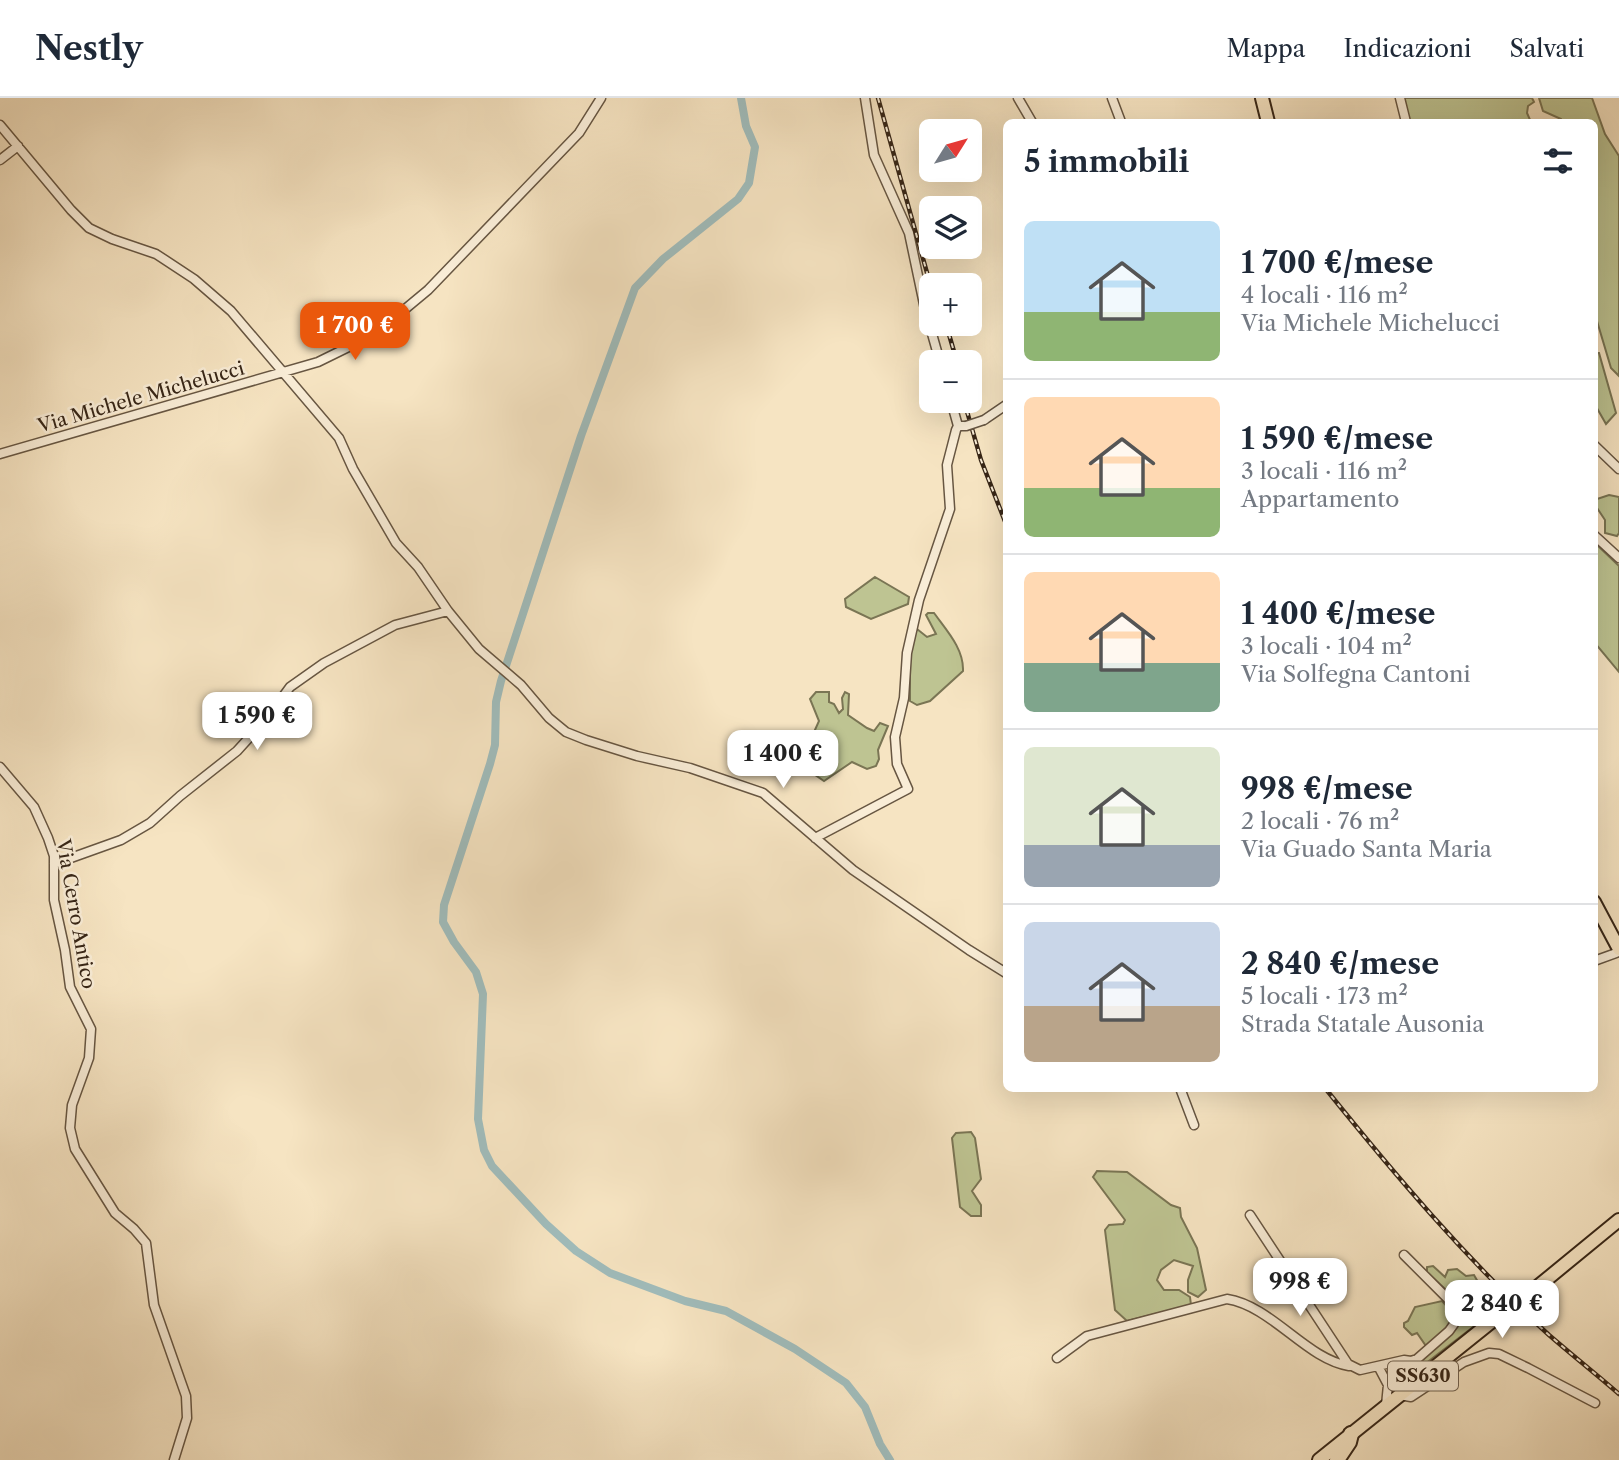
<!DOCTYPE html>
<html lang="it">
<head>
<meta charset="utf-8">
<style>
	:root { --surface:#fff; --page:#f6f6f7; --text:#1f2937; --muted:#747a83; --line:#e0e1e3; --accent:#ea580c }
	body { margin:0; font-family:"Libre Caslon Text",serif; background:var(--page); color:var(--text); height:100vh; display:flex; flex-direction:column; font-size:26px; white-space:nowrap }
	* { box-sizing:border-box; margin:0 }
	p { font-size:23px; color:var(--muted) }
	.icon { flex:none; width:38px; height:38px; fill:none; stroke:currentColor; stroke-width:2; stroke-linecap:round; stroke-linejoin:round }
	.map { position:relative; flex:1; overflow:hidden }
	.sheet { position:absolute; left:1003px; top:21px; width:595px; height:973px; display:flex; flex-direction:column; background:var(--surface); border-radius:10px; box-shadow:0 7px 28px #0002 }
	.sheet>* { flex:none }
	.needle { width:46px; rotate:53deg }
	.fabs { position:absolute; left:919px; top:21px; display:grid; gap:14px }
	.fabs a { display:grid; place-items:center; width:63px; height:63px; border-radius:10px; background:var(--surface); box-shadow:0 7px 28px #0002; font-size:35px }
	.price { position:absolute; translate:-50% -60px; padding:0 16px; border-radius:14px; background:#fff; color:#222; font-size:23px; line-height:46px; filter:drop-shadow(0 2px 4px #0008) }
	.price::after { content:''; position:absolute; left:50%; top:42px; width:21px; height:16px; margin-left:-10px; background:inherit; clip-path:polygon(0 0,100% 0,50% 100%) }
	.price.on { background:var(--accent); color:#fff }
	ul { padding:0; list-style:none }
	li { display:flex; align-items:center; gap:21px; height:175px; padding:0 21px }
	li+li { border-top:2px solid var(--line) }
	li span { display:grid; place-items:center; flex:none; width:196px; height:140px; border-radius:10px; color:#555 }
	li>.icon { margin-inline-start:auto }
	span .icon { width:84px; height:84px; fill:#fffc; stroke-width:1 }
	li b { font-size:30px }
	h2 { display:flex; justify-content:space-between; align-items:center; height:84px; padding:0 21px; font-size:30px }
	header { display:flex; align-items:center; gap:42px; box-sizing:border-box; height:98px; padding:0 35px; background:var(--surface); border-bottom:2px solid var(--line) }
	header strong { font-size:33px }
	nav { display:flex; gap:38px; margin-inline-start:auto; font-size:24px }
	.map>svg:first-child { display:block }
</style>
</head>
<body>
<header>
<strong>Nestly</strong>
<nav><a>Mappa</a><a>Indicazioni</a><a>Salvati</a></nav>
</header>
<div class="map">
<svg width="1619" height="1362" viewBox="0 0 1619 1362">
	<rect width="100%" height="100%" fill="#f6e4c2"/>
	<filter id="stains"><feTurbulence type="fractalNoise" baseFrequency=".00286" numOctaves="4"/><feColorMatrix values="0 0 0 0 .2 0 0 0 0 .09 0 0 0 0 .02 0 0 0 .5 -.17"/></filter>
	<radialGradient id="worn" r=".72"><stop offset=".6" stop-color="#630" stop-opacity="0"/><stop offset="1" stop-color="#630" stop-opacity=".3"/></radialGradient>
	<path fill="#bec492" stroke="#7a7554" stroke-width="2" d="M1400,0H1532L1534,4L1528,8L1527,15L1531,24H1408Z
		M1539,0H1592L1605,36L1619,58V278L1611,270L1594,213V24H1562L1561,21L1543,13Z
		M1594,255H1599L1616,315L1606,326L1594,305Z
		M1609,397L1619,399V435L1617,438L1605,435V422L1597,410L1594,414V402Z
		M1594,444L1619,468V574L1594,544Z
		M875,479L909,499L908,506L871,521L846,509L845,501Z
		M928,515H934C947,533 964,551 963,573L930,603L917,607L910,603V545L917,531L927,539L936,536L926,517Z
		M816,594H829V604L834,606L839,615L843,611L842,600L845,594L849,596L848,617L867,630L874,633L880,625L888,628L878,652L879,661L876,668L867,671L852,664L824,683L808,672L801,663L819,623L810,601Z
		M971,1034L975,1040L981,1081L972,1093L981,1107V1118H971L960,1109L952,1040L956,1035Z
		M1097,1073L1127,1074L1171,1107L1180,1110L1181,1119L1197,1150L1206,1192L1198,1199L1188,1194V1182L1193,1168L1174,1162L1161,1172L1157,1182L1164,1192H1179L1190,1199L1191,1207L1127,1223L1115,1212L1105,1132L1109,1127L1123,1126L1125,1122L1093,1079Z
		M1433,1168L1445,1179L1448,1172L1457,1171L1466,1178L1474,1177L1478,1184L1472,1193L1455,1202L1458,1190L1445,1191L1427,1174V1169Z
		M1442,1203L1453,1215C1451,1233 1439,1238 1426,1248L1417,1235L1412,1237L1404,1229V1225L1408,1223L1415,1209Z
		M1499,1204L1503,1206L1421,1269L1416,1268L1449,1237L1461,1215L1482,1206Z"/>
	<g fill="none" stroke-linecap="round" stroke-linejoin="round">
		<path stroke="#a0bcbb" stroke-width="8" d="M741,0L746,28L755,49L749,85L738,101L663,161L635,190L581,338L501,583L496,604L495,647L490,666L444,807L443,824L454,844L476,874L483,896L478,1021L484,1052L492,1068L546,1126L576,1153L610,1175L685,1203L726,1213L795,1251L846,1285L865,1309L880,1346L890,1362"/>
		<defs>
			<path id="street" d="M865,0L874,57L909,135L925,211L940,264
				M1018,0L1032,24
				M1112,0L1121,24
				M1400,0L1406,24
				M0,27L71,112L89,130L112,141L156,156L194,181L231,213L339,340L353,371L396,445L418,469L448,513L479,551L521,587L549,620L566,634L586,642L637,658L690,670L763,695L853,772L969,852L1006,875
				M0,62L18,48
				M951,303L958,328
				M984,322L1006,307
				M1594,347L1619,371
				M0,356L318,264L375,236L428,192L579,35L601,0
				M1594,437L1619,460
				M0,669L34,709L48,740L54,758V802L65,852L70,889L91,931L89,960L72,1007L70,1030L75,1051L115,1115L134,1131L146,1145L154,1207L186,1298L187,1320L174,1362
				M815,740L908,691L897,666L895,639L904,600L907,555L919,502L950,411L947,367L956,332L958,328H966
				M54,766L121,742L150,725L180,698L237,653L268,619L290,589L324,565L395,527L448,513
				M1594,863L1619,854
				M1180,990L1194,1027
				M1250,1117L1348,1266L1360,1272L1404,1262L1411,1263L1417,1261L1449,1233L1454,1226L1456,1216L1449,1202L1404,1157
				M1057,1260L1087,1238L1227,1201C1272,1208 1306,1261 1349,1268
				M1378,1268L1388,1287L1386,1307
				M1399,1297L1411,1299L1464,1264L1489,1255L1499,1256L1528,1270L1595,1305"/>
			<path id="primary" d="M1262,0L1268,24
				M1594,804L1619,851
				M1536,1190L1619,1122
				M1319,1362L1496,1220"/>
			<path id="highway" d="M1337,1362L1349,1344L1351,1336"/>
		</defs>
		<use href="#street" stroke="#675642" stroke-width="11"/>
		<use href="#primary" stroke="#372617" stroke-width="16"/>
		<use href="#highway" stroke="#372617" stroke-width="18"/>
		<use href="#street" stroke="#f9edd7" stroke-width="8"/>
		<use href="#primary" stroke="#f6e4c2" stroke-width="12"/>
		<use href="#highway" stroke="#f6e4c2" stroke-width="14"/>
		<defs>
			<path id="rail" d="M878,0L931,189
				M946,226L957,264
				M964,303L981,362L1006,426
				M1325,990C1395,1077 1467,1162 1549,1237C1572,1257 1596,1276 1619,1296"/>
		</defs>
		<use href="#rail" stroke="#372617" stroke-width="4.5"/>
		<use href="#rail" stroke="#f9edd7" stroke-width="2" stroke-dasharray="5" stroke-linecap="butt"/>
		<defs>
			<path id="street-bridge" d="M966,328L984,322"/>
			<path id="primary-bridge" d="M1496,1220L1536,1190"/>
		</defs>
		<use href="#street-bridge" stroke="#675642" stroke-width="11" stroke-linecap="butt"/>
		<use href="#primary-bridge" stroke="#372617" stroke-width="16" stroke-linecap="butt"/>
		<use href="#street-bridge" stroke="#f9edd7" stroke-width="8"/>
		<use href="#primary-bridge" stroke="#f6e4c2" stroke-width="12"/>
	</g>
	<g text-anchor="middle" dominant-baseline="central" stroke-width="5" stroke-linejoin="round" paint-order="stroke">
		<rect fill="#f9edd7" stroke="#716251" stroke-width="2" x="1388" y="1263.5" width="70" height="29" rx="5"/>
		<g font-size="18" font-weight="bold" fill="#372617">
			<text x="1423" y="1278">SS630</text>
		</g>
		<g font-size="19" fill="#372617" stroke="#f9edd7">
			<text transform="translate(141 299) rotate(-16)">Via Michele Michelucci</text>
			<text transform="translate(76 816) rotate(80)">Via Cerro Antico</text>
		</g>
	</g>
	<rect width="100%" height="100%" filter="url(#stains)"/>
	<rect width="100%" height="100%" fill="url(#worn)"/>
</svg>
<div class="fabs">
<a><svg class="needle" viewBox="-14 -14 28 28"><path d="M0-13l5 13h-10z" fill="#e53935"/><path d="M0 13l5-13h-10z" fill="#747a83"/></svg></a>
<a><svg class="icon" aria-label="layers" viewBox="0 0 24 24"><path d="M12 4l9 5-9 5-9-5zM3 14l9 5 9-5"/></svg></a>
<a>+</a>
<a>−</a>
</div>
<b class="price on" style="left:355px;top:264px">1 700 €</b>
<b class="price" style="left:257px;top:654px">1 590 €</b>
<b class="price" style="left:783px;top:692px">1 400 €</b>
<b class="price" style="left:1300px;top:1220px">998 €</b>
<b class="price" style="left:1502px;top:1242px">2 840 €</b>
<section class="sheet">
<h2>5 immobili<svg class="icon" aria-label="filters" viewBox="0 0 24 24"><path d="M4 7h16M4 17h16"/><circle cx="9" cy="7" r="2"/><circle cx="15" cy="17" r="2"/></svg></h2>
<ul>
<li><span style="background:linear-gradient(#bfe0f5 65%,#8fb573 0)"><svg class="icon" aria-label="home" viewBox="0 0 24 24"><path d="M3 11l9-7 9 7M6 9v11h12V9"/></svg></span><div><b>1 700 €/mese</b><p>4 locali · 116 m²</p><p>Via Michele Michelucci</p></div></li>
<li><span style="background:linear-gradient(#ffd9b3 65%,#8fb573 0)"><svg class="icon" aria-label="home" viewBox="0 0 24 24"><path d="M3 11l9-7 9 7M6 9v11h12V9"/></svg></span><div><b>1 590 €/mese</b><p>3 locali · 116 m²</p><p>Appartamento</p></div></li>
<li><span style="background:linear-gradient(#ffd9b3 65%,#7fa58c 0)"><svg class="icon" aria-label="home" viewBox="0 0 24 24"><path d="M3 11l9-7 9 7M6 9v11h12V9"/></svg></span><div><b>1 400 €/mese</b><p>3 locali · 104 m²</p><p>Via Solfegna Cantoni</p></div></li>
<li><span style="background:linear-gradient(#dfe7d0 70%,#9aa5b1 0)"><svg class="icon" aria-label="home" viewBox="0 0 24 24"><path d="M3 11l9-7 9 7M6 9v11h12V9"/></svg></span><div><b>998 €/mese</b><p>2 locali · 76 m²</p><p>Via Guado Santa Maria</p></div></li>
<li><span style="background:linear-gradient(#c9d6e8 60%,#b9a48a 0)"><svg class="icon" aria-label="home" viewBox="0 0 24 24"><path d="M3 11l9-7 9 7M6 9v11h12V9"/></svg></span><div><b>2 840 €/mese</b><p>5 locali · 173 m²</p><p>Strada Statale Ausonia</p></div></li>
</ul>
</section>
</div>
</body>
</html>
